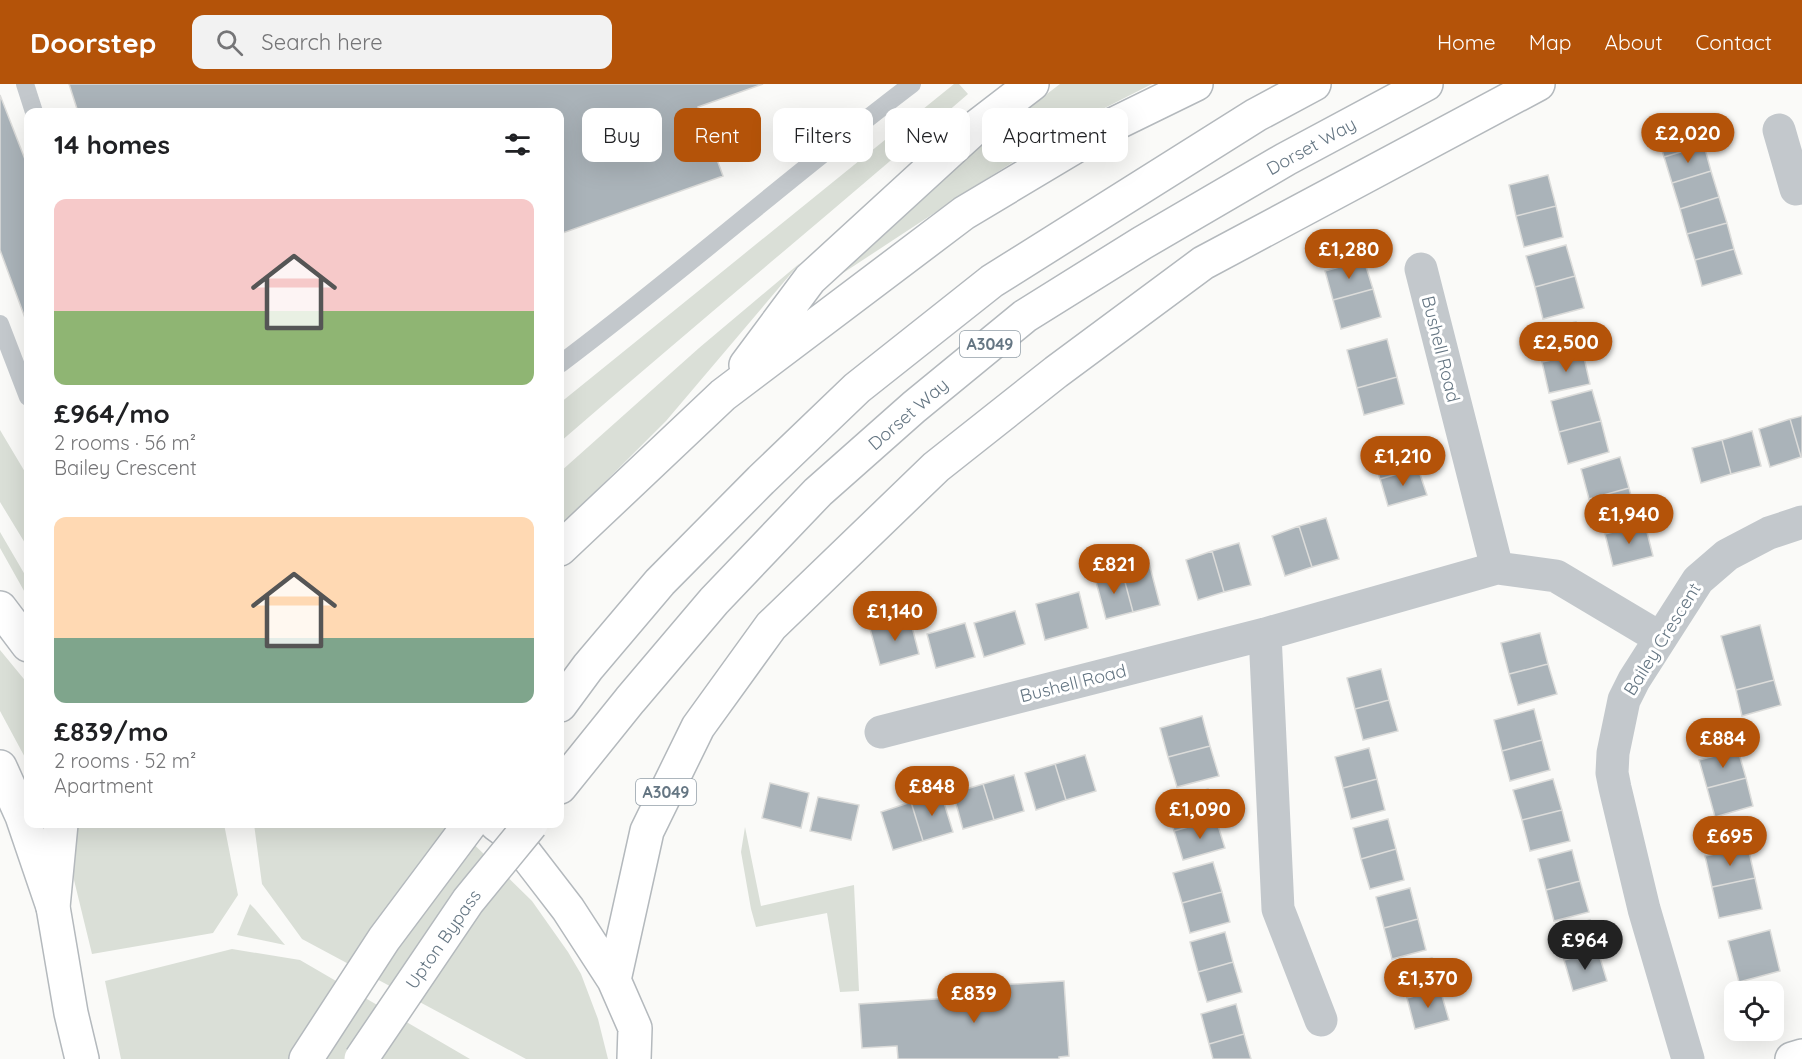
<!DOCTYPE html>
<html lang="en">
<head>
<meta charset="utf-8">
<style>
	:root { --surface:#fff; --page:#f2f2f2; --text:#202124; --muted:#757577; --accent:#b45309 }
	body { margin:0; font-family:Quicksand,sans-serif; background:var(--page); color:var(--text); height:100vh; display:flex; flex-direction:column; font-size:22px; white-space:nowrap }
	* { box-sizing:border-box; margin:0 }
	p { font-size:20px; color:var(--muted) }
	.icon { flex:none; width:33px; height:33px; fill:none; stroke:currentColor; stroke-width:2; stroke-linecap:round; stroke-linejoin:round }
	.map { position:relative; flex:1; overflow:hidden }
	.sheet { position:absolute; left:24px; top:24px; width:540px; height:720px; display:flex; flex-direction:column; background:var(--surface); border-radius:12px; box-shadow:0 6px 24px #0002 }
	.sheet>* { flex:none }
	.hud { position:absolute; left:582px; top:24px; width:570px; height:54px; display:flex; gap:12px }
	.fabs { position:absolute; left:1724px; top:897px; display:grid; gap:12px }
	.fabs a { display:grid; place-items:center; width:60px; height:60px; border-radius:12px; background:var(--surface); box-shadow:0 6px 24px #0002; font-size:30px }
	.price { position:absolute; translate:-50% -51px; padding:0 14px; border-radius:21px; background:var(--accent); color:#fff; font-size:20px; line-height:39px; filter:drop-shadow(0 2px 3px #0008) }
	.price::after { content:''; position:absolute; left:50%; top:36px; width:18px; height:14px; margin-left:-9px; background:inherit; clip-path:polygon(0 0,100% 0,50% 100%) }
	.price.current { background:#222; color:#fff }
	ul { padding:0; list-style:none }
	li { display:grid; align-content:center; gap:12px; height:318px; padding:0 30px }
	li span { display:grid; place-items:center; height:186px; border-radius:12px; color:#555 }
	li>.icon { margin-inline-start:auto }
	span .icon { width:108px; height:108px; fill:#fffc; stroke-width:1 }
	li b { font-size:26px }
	h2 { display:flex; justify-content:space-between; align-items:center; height:72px; padding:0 30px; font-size:26px }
	.chip { padding:0 21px; border-radius:12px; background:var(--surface); box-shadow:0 6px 24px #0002; font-size:21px; line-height:54px }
	.chip.current { background:var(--accent); color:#fff }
	header { display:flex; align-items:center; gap:36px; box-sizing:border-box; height:84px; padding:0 30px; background:var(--accent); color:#fff }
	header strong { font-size:28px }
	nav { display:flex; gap:33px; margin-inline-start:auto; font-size:21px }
	.search { width:420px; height:54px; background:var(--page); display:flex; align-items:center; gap:15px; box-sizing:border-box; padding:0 21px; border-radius:12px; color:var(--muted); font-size:22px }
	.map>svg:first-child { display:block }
</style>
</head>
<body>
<header>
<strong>Doorstep</strong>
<div class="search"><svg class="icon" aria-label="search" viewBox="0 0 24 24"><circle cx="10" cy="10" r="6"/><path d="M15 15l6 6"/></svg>Search here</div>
<nav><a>Home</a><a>Map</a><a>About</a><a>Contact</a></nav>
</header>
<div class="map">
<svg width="1802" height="975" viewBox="0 0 1802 975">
	<rect width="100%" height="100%" fill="#fafaf8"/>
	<path fill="#dadfd7" d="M954,0H959L968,10C833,127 695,241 560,358V319Z
		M1060,0H1152L1075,39L983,97L837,193L841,183L977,63Z
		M800,179L666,337L560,443V388L699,264Z
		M0,346L28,393V464L0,418Z
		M0,448L28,496V514L0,464Z
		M0,566L28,600V679L0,627Z
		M77,740H224L238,811L213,849L92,870L74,796L72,774Z
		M254,740H453L532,817L568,868L581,890L598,935L608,975H526L302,855L262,800Z
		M745,743L761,822L854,801L859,907L840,908L827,829L756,843L751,825L741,768Z
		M250,820L255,825L285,861L237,851Z
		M232,865L300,876L470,975H121L105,897Z"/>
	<path fill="#aab3b9" stroke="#dcdcda" stroke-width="1.5" d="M69,0H763L698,23L723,92L560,150V28H78Z
		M0,11L28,83V242L0,166Z
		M1696,35L1704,61L1664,73L1656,47Z
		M1704,61L1711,87L1672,99L1664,73Z
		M1711,87L1719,113L1680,125L1672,99Z
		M1548,91L1556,122L1516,132L1509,101Z
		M1719,113L1727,139L1687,150L1680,125Z
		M1556,122L1563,153L1524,163L1516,132Z
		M1727,139L1734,165L1695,176L1687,150Z
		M1566,161L1575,192L1535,203L1526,172Z
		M1734,165L1742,190L1702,202L1695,176Z
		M1364,176L1373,205L1333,216L1325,187Z
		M1575,192L1584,224L1543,235L1535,203Z
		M1373,205L1381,233L1341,245L1333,216Z
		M1576,238L1583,269L1542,278L1535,247Z
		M1387,255L1397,293L1357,304L1347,266Z
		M1583,269L1590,300L1549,309L1542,278Z
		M1397,293L1404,320L1364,331L1357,304Z
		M1592,306L1601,337L1559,348L1551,317Z
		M1802,332V373H1801L1790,335Z
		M1790,335L1801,373L1770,383L1759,345Z
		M1601,337L1609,368L1568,380L1559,348Z
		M1752,347L1761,382L1731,390L1722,356Z
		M1410,356L1418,384L1380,395L1371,368Z
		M1722,356L1731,390L1701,399L1692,364Z
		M1620,373L1629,404L1589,415L1581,385Z
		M1418,384L1427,411L1388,422L1380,395Z
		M1629,404L1637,434L1598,445L1589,415Z
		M1326,434L1339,475L1312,483L1299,442Z
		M1645,440L1653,472L1613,482L1605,450Z
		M1299,442L1312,483L1285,492L1272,452Z
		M1239,459L1251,501L1224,508L1212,467Z
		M1212,467L1224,508L1198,516L1186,476Z
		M1149,479L1160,521L1133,528L1122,487Z
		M1122,487L1133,528L1106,535L1095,494Z
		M1079,508L1088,544L1045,556L1036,520Z
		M1015,527L1025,560L984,573L974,539Z
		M910,535L919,570L880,581L870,545Z
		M965,539L975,573L936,584L927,550Z
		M1760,541L1774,596L1736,606L1721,552Z
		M1540,549L1548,580L1509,590L1501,559Z
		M1548,580L1557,610L1518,621L1509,590Z
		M1381,585L1389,616L1355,625L1347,594Z
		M1774,596L1781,621L1742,632L1736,606Z
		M1389,616L1398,647L1363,656L1355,625Z
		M1534,625L1542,656L1502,667L1494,636Z
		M1202,632L1210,662L1168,673L1160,644Z
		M1542,656L1550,686L1510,697L1502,667Z
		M1210,662L1219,692L1177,703L1168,673Z
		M1369,664L1377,695L1343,704L1335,673Z
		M1738,666L1746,694L1707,704L1699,676Z
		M1085,671L1096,707L1066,716L1055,680Z
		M1055,680L1066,716L1036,726L1025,689Z
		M1014,691L1024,727L994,736L983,700Z
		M1746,694L1753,722L1715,733L1707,704Z
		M1377,695L1385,726L1351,735L1343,704Z
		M1553,695L1562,726L1522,736L1513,706Z
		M770,699L809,709L801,744L762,734Z
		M983,700L994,736L963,745L953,709Z
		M1208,705L1216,735L1174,747L1166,717Z
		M941,709L953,748L923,757L911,718Z
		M818,713L859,721L851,756L810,747Z
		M911,718L923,757L893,766L881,728Z
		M1562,726L1570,757L1530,767L1522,736Z
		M1216,735L1225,764L1183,776L1174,747Z
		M1388,735L1396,765L1361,775L1353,744Z
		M1748,763L1755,794L1712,803L1705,772Z
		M1396,765L1404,796L1370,805L1361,775Z
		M1572,766L1580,797L1546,806L1538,775Z
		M1213,778L1222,808L1182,819L1173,789Z
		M1755,794L1762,825L1719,834L1712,803Z
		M1580,797L1589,828L1554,837L1546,806Z
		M1410,804L1418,835L1384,844L1376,813Z
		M1222,808L1230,838L1190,849L1182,819Z
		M1418,835L1426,866L1392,875L1384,844Z
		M1590,836L1598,867L1564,876L1556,845Z
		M1770,846L1780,887L1739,898L1728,857Z
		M1225,848L1233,878L1198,888L1190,858Z
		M1598,867L1607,897L1573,907L1564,876Z
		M1432,874L1440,905L1407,914L1398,883Z
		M1233,878L1242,908L1207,918L1198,888Z
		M1064,897L1069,972L1059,973V975H898L897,962L862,964L859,920L966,913V903Z
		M1440,905L1449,936L1415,945L1407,914Z
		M1236,920L1244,950L1209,960L1201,930Z
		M1244,950L1251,975H1213L1209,960Z"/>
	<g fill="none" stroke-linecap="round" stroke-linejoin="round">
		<defs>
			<path id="primary" d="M0,524L28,561
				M0,683L22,732L53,823"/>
			<path id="trunk" d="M746,281L810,195L976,43L1032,0
				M560,465L723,311L964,129L1106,44L1196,0
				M560,621L588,583L660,498L761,396L857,304L992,197L1256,31L1314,0
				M560,703L630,616L714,517L818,408L914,323L1025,232L1142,159L1286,75L1426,0
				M61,740L53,823L71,929L82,975
				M496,740L511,751L568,825L614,896L635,944L634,975
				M614,896L647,747L698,643L771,542L936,383L1056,288L1203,179L1538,0
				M306,975L384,855L470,740
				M1792,975L1802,972"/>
		</defs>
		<use href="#primary" stroke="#b5babe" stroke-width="36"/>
		<use href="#trunk" stroke="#b4b9bd" stroke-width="36"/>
		<path stroke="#c3c8cc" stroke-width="18" d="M25,0L34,28
			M0,240L28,313
			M560,280C680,190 792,91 912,0"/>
		<path stroke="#c3c8cc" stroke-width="33" d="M1779,46L1796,105L1802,103
			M1421,185L1497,484
			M1265,550L1278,825L1321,936
			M881,648L1265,550L1497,484L1556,492L1660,554
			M1688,975L1644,825L1615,704L1612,689L1613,669L1624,616L1634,596L1698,496L1727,471L1769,449L1802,438"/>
		<use href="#primary" stroke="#fff" stroke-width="33"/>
		<use href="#trunk" stroke="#fff" stroke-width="33"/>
		<defs>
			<path id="trunk-bridge" d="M361,975L468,817L531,740"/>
		</defs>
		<use href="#trunk-bridge" stroke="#b4b9bd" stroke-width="36" stroke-linecap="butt"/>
		<use href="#trunk-bridge" stroke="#fff" stroke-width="33"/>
	</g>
	<g text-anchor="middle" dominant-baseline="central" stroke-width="6" stroke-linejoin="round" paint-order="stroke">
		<g fill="#fff" stroke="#939fa8" stroke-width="1.5">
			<rect x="960" y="247" width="60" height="26" rx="4.5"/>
			<rect x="636" y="695" width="60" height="26" rx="4.5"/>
		</g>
		<g font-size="16" font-weight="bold" fill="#657683">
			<text x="990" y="260">A3049</text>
			<text x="666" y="708">A3049</text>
		</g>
		<g font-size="18" fill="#657683" stroke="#fff">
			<text transform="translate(1311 62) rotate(-29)">Dorset Way</text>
			<text transform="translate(1441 265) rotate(76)">Bushell Road</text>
			<text transform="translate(908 330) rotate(-41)">Dorset Way</text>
			<text transform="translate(1662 555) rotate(-58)">Bailey Crescent</text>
			<text transform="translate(1073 599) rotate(-14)">Bushell Road</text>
			<text transform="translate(443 855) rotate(-55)">Upton Bypass</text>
		</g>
	</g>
</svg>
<div class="fabs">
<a><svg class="icon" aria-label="locate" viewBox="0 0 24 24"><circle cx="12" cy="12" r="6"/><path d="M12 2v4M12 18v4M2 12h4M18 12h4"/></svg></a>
</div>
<b class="price" style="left:1688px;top:80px">£2,020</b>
<b class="price" style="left:1349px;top:196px">£1,280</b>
<b class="price" style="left:1566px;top:289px">£2,500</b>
<b class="price" style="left:1403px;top:403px">£1,210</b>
<b class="price" style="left:1629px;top:461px">£1,940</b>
<b class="price" style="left:1114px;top:511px">£821</b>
<b class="price" style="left:895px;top:558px">£1,140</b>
<b class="price" style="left:1723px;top:685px">£884</b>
<b class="price" style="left:932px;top:733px">£848</b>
<b class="price" style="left:1200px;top:756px">£1,090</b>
<b class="price" style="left:1730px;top:783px">£695</b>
<b class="price current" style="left:1585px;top:887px">£964</b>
<b class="price" style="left:1428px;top:925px">£1,370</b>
<b class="price" style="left:974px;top:940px">£839</b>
<div class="hud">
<a class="chip">Buy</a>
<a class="chip current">Rent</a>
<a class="chip">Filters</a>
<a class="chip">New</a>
<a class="chip">Apartment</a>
</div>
<section class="sheet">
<h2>14 homes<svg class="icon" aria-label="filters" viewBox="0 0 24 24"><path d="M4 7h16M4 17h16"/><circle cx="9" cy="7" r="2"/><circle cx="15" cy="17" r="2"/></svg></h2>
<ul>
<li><span style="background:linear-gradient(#f6c9c9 60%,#8fb573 0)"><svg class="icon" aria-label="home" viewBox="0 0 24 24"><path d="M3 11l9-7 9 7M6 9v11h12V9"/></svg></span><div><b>£964/mo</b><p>2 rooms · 56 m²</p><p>Bailey Crescent</p></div></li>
<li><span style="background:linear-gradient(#ffd9b3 65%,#7fa58c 0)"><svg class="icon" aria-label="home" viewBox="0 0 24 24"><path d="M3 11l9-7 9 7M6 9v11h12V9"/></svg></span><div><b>£839/mo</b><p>2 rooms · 52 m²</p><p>Apartment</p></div></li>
</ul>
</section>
</div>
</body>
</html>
